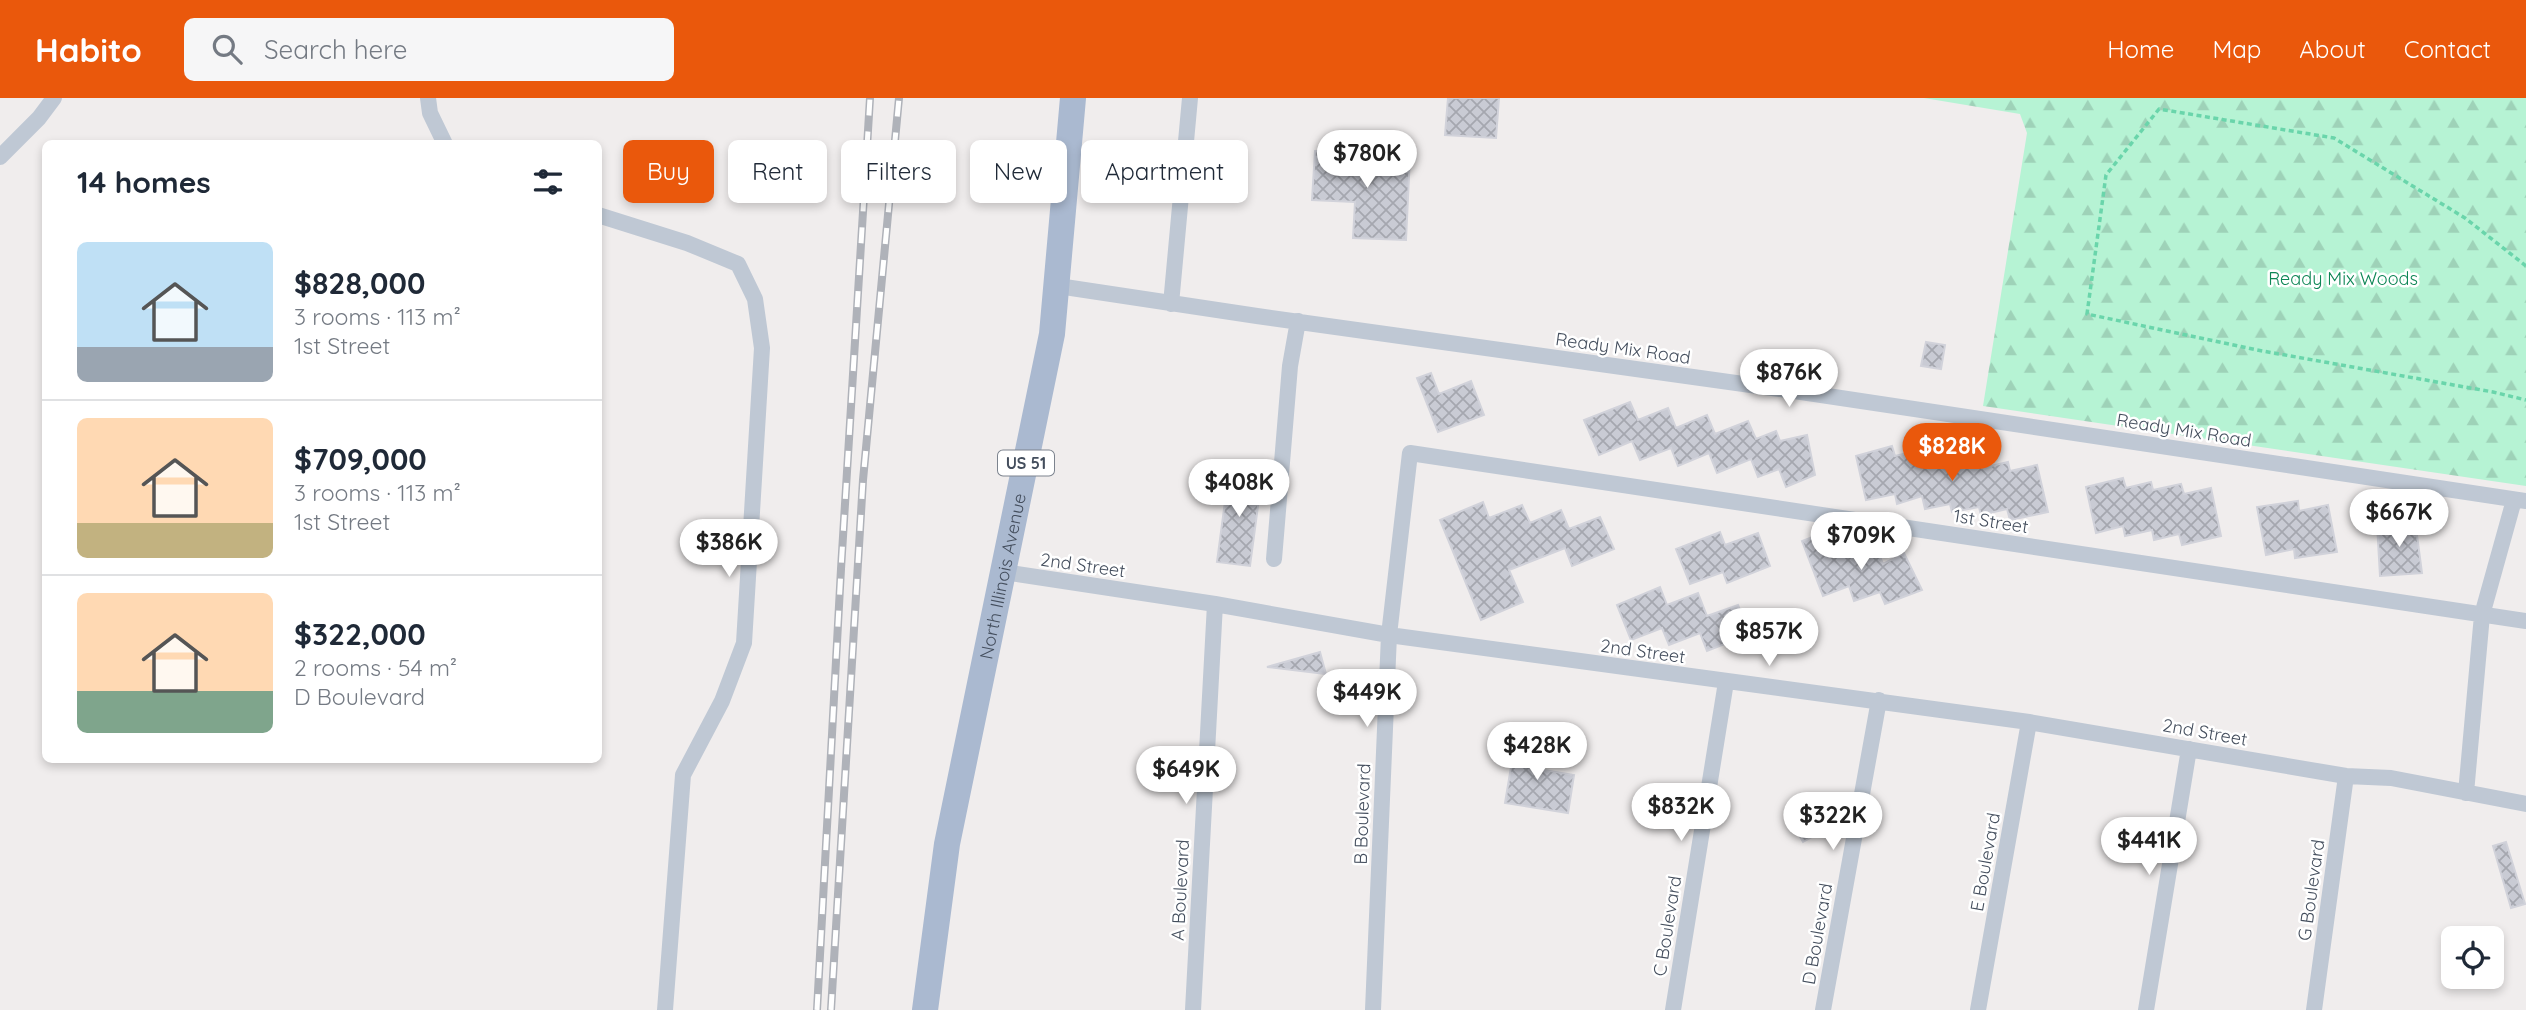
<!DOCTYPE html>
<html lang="en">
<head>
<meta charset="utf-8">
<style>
	:root { --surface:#fff; --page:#f6f6f7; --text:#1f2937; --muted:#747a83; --line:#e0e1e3; --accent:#ea580c }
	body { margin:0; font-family:Quicksand,sans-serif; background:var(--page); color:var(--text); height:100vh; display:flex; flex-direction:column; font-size:26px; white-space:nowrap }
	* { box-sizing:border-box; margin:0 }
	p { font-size:23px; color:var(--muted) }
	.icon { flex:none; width:38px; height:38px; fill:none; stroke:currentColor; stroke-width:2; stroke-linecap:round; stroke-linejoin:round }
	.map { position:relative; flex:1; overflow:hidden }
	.sheet { position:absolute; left:42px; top:42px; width:560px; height:623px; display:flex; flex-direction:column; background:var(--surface); border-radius:10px; box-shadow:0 4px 10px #0003 }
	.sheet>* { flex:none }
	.top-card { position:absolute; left:623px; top:42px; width:665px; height:63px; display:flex; gap:14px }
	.controls { position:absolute; left:2441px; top:828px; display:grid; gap:14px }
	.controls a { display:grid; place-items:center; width:63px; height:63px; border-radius:10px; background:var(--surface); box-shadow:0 4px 10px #0003; font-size:35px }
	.price { position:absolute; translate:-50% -60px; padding:0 16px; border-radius:24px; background:#fff; color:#222; font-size:23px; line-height:46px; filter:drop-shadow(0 2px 4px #0008) }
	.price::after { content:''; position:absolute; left:50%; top:42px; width:21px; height:16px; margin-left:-10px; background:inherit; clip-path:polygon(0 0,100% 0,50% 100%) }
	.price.active { background:var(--accent); color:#fff }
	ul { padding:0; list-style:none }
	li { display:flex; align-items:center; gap:21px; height:175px; padding:0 35px }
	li+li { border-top:2px solid var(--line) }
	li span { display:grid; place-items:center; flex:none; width:196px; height:140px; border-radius:10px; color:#555 }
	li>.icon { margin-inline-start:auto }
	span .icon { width:84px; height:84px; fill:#fffc; stroke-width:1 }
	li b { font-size:30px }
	h2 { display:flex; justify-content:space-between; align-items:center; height:84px; padding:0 35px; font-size:30px }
	.pill { padding:0 24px; border-radius:10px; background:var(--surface); box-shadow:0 4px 10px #0003; font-size:24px; line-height:63px }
	.pill.active { background:var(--accent); color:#fff }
	header { display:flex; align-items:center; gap:42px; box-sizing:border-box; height:98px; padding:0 35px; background:var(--accent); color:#fff }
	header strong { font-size:33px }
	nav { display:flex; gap:38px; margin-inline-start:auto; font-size:24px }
	.search { width:490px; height:63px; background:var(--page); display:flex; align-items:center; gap:18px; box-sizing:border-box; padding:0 24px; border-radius:10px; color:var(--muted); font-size:26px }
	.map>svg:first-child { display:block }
</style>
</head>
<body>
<header>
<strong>Habito</strong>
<div class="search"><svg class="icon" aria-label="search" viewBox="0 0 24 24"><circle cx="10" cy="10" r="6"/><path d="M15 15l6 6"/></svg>Search here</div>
<nav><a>Home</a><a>Map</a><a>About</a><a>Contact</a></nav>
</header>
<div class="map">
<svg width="2526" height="912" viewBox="0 0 2526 912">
	<defs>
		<pattern id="forest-firs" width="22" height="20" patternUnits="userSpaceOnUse" patternTransform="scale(1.75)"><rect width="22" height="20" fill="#b6f3d4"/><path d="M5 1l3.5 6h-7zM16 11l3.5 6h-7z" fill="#9ed2b8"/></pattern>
		<pattern id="building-cross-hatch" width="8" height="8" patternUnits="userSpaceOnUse" patternTransform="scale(1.75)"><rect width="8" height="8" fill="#c9cbd4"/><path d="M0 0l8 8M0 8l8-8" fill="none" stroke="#a5a7af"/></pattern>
	</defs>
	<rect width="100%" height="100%" fill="#f0eded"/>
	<path fill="url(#forest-firs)" d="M1924,0H2526V388L1983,308L2027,35L2020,16Z"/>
	<path fill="url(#building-cross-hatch)" stroke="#d1d2da" stroke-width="2" d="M1448,0H1499L1496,40L1445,37Z
		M1315,53L1410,58L1406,142L1353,140L1355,104L1312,102Z
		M1926,244L1945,247L1941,271L1921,268Z
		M1431,275L1439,296L1471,283L1484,317L1438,334L1417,280Z
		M1630,304L1638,322L1668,310L1676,330L1707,317L1715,336L1748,323L1756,341L1776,333L1780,343L1807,337L1815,377L1786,389L1779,371L1758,379L1751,361L1717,375L1709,355L1678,368L1671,350L1640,362L1632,343L1599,357L1584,322Z
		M1892,348L1895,358L1924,351L1926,360L1951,355L1953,364L1979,358L1982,370L2008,364L2010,373L2037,367L2048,414L2010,422L2007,411L1981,417L1979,409L1952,414L1950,406L1925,411L1922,398L1897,406L1895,396L1866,402L1856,358Z
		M1229,373L1262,378L1250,468L1217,464Z
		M2123,380L2126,390L2151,384L2153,392L2181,386L2184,396L2211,390L2221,438L2182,447L2179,436L2154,442L2152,432L2125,438L2123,428L2096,435L2086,389Z
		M2298,403L2299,413L2328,407L2337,454L2295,460L2294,451L2266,457L2257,409Z
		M1483,404L1489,420L1522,407L1530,425L1561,412L1569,431L1600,419L1614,451L1572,468L1565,450L1509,472L1523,504L1481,522L1440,422Z
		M2415,422L2422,475L2380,478L2377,426Z
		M1720,434L1725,447L1758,435L1770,468L1727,485L1723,474L1690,486L1676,451Z
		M1815,438L1821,454L1847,444L1852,457L1876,448L1883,466L1904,455L1922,492L1885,506L1880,494L1854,503L1849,488L1823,498L1802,443Z
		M1660,489L1667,507L1698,495L1707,518L1738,507L1750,536L1707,553L1700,535L1669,547L1662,530L1631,542L1617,507Z
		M1320,554L1326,576L1267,569Z
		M1515,645L1542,649L1538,671L1574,677L1568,715L1505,705Z
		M1834,708L1842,722L1803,744L1795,730Z
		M2506,744L2525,806L2511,810L2493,748Z"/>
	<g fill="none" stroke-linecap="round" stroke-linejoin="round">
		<path stroke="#6ad5ab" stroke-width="3.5" stroke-dasharray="5 3.5" stroke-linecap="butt" d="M2526,168L2465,120L2334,40L2159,11L2106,77L2087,216L2257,252L2493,294L2526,302"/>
		<path stroke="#bfc8d4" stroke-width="16" d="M428,0L430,15L445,46
			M0,59L39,20L54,0
			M598,117L687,145L738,166L755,201L762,250L744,545L722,603L683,677L665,912
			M1058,188L1257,218L1801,294L2526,403
			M1171,206L1190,0
			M1274,461L1290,268L1298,223
			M1004,474L1215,506L1389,537L2029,624L2346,678L2391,680L2526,706
			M2466,695L2482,517L2514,402
			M1193,912L1215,506
			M1373,912L1389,537L1410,355L2526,523
			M1673,912L1726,584
			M1823,912L1879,602
			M1978,912L2029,624
			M2146,912L2189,651
			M2314,912L2346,678"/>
		<path stroke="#aab9d0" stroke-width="26" id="s1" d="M925,912L947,746L1052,236L1073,0"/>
		<defs>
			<path id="rail" d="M817,912L841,471L870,0
				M831,912L863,382L899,0"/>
		</defs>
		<use href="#rail" stroke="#afb2b9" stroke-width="8"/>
		<use href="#rail" stroke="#fff" stroke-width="5" stroke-dasharray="16" stroke-linecap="butt"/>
	</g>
	<g text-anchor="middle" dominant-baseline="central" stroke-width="5" stroke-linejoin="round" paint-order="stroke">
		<rect fill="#fff" stroke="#7c838e" stroke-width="2" x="998" y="352.5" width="56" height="25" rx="5"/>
		<g font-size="16" font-weight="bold" fill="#444e5d">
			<text x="1026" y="365">US 51</text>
		</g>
		<g font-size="18" fill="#0d8655" stroke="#fff">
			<text x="2343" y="180">Ready Mix Woods</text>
		</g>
		<g font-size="18" fill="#444e5d" stroke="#fff">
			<text transform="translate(1623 250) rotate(8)">Ready Mix Road</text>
			<text transform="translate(2184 332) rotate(9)">Ready Mix Road</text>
			<text transform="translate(1991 423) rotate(9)">1st Street</text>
			<text transform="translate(1083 467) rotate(8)">2nd Street</text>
			<text stroke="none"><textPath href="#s1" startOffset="441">North Illinois Avenue</textPath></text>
			<text transform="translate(1643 553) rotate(8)">2nd Street</text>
			<text transform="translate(2205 634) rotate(10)">2nd Street</text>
			<text transform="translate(1362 716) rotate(-88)">B Boulevard</text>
			<text transform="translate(1985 764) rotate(-80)">E Boulevard</text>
			<text transform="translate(1180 792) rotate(-87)">A Boulevard</text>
			<text transform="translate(2311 792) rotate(-82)">G Boulevard</text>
			<text transform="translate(1667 828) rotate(-81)">C Boulevard</text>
			<text transform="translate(1817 836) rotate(-80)">D Boulevard</text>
		</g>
	</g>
</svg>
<div class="controls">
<a><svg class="icon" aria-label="locate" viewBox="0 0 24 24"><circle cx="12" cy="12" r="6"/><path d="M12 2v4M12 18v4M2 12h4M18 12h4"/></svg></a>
</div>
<b class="price" style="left:1367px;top:92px">$780K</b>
<b class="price" style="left:1789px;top:311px">$876K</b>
<b class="price active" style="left:1952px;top:385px">$828K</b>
<b class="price" style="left:1239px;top:421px">$408K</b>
<b class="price" style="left:2399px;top:451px">$667K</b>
<b class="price" style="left:1861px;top:474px">$709K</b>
<b class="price" style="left:729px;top:481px">$386K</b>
<b class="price" style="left:1769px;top:570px">$857K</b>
<b class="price" style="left:1367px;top:631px">$449K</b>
<b class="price" style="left:1537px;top:684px">$428K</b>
<b class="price" style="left:1186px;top:708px">$649K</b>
<b class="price" style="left:1681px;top:745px">$832K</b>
<b class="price" style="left:1833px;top:754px">$322K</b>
<b class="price" style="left:2149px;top:779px">$441K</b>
<div class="top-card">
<a class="pill active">Buy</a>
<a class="pill">Rent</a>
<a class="pill">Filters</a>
<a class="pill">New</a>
<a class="pill">Apartment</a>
</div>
<section class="sheet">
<h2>14 homes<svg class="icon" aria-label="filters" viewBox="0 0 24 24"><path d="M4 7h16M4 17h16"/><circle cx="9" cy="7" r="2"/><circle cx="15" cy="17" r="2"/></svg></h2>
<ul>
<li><span style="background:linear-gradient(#bfe0f5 75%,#9aa5b1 0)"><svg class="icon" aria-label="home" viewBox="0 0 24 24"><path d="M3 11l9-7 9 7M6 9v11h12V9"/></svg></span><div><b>$828,000</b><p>3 rooms · 113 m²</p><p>1st Street</p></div></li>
<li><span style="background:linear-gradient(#ffd9b3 75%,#c2b280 0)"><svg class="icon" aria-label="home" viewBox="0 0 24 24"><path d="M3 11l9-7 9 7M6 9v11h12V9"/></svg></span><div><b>$709,000</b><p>3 rooms · 113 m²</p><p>1st Street</p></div></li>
<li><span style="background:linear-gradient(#ffd9b3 70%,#7fa58c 0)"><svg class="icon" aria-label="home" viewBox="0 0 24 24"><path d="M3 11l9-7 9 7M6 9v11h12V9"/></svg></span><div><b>$322,000</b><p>2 rooms · 54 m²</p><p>D Boulevard</p></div></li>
</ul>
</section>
</div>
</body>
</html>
